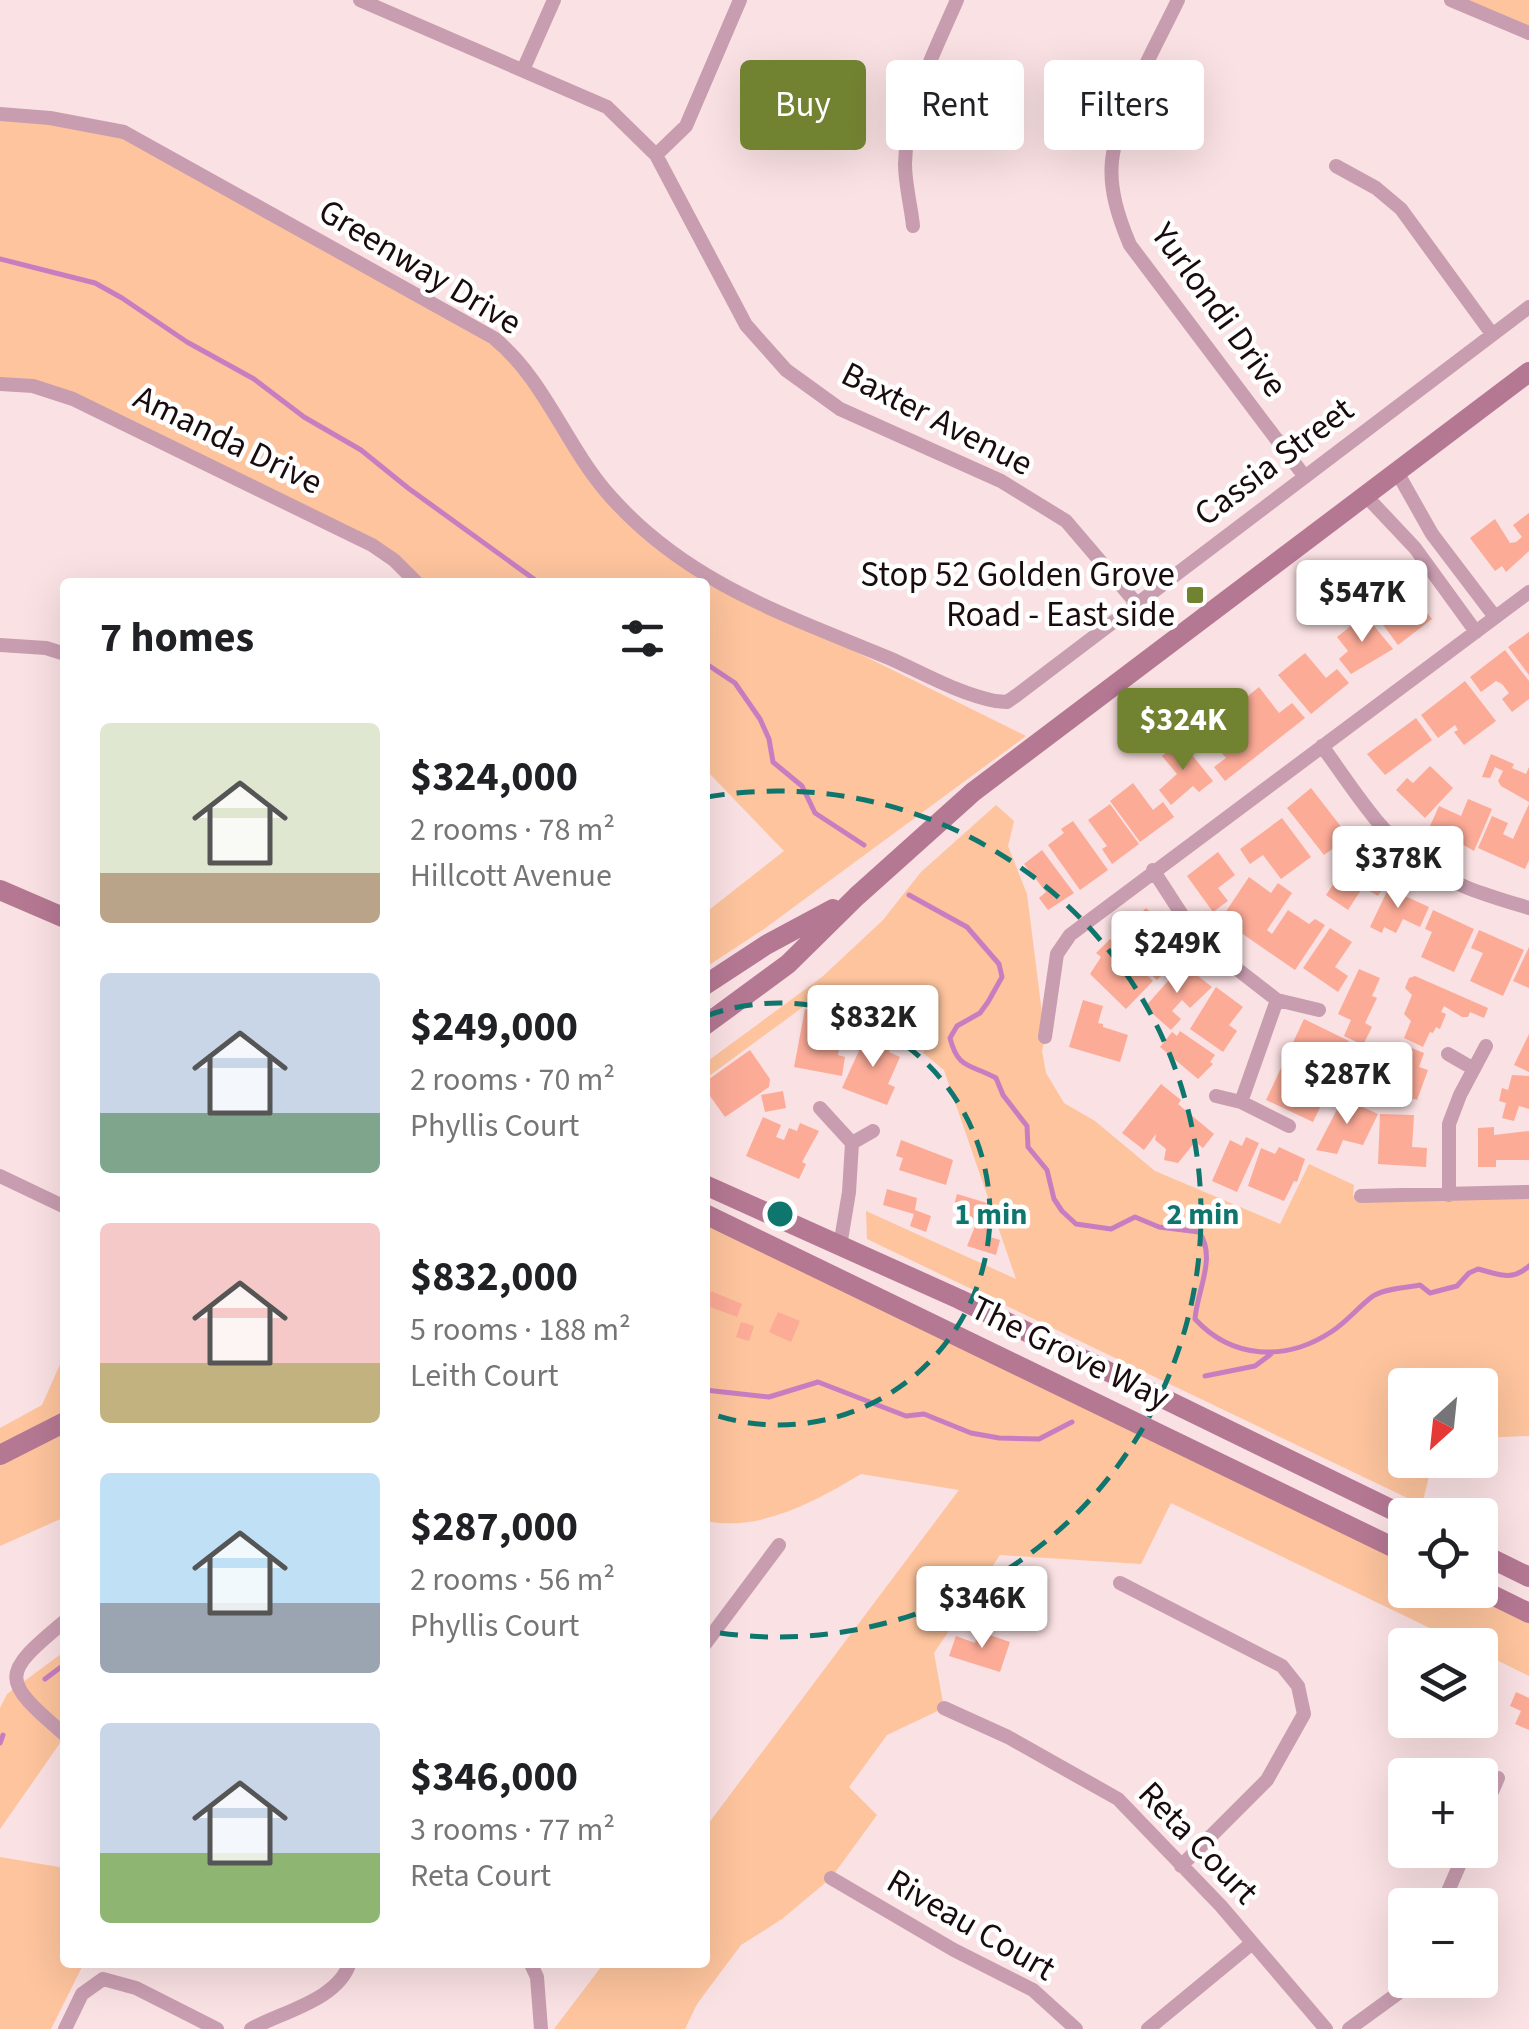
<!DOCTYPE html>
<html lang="en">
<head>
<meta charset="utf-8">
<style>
	:root { --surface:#fff; --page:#f2f2f2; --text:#202124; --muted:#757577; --accent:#718231 }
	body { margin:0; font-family:"Source Sans 3",sans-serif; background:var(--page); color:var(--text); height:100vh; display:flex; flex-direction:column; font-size:38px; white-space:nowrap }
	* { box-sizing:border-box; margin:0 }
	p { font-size:32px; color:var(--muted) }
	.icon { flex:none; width:55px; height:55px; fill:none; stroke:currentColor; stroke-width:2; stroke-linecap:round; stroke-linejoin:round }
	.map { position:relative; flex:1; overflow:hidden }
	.side { position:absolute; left:60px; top:578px; width:650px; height:1390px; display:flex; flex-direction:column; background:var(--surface); border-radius:10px; box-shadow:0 10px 40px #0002 }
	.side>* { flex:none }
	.banner { position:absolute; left:740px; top:60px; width:638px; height:90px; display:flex; gap:20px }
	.needle { width:65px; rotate:207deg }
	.fabs { position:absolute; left:1388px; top:1368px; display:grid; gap:20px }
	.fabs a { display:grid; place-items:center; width:110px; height:110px; border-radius:10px; background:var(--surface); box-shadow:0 10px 40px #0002; font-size:50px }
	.price { position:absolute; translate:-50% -85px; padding:0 22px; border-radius:10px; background:#fff; color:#222; font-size:32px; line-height:65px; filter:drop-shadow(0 2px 5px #0008) }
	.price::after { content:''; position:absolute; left:50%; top:60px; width:30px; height:22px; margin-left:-15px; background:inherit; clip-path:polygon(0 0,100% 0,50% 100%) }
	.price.current { background:var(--accent); color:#fff }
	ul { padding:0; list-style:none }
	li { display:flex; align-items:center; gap:30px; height:250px; padding:0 40px }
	li span { display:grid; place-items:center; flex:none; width:280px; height:200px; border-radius:10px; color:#555 }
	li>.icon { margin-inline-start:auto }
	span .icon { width:120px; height:120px; fill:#fffc; stroke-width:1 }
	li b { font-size:42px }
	h2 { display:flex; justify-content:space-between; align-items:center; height:120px; padding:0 40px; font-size:42px }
	.tag { padding:0 35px; border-radius:10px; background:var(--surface); box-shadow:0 10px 40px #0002; font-size:35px; line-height:90px }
	.tag.current { background:var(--accent); color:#fff }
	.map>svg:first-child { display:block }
</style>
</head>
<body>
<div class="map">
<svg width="1529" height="2029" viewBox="0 0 1529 2029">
	<rect width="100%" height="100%" fill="#fae1e3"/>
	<path fill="#fdc49d" d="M1452,0H1529V33Z
		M0,114L124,132L510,351L632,520L751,600L1026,736L764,929L706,967L705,913L784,851L705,769V582H416L383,552L53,391L0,384Z
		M996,805L1014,821L1008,846L1027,894L1045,1037L1042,1051L1046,1073L1064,1103L1095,1121L1155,1171L1280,1224L1309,1164L1354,1185L1353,1196L1529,1192V1436L1480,1438V1385H1405V1460H1433L1422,1505L867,1239L866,1211L1016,1279L944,1070L923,1053L938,1023L870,997L856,1013L807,1004L705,1079V1063L822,977L883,920L921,872Z
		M705,1214L1405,1553V1590H1480L1529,1613V1676L1480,1652V1645H1465L1171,1503L1141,1564L1000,1555L934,1653L944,1708L887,1735L849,1787L877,1815L831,1878L782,1919L741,1945L697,2004L685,2029H554L604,1963L705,1962V1828L959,1490L861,1474C814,1502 760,1532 705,1521Z
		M65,1353V1517L0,1546V1428L42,1405Z
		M65,1651V1736L0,1829V1708L7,1694Z
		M0,1857L65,1868V1962L84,1963L51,2029H0Z"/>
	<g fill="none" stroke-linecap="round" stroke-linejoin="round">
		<path stroke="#c77ec1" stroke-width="5" d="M0,259L95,283L122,298L187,342L254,379L304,417L361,450L408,488L538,582
			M705,663L735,683L760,719L769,739L773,762L802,786L815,813L864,845
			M909,895L967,927L999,964L1002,977L988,1002L980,1013L957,1026L950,1038C958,1070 971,1064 996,1078L1003,1095L1027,1126L1028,1147L1047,1170L1054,1199L1062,1211L1076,1224L1111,1229L1135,1217L1159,1227L1199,1232C1217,1257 1197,1291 1195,1319C1232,1359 1285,1362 1331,1332C1347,1322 1358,1307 1373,1296C1385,1288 1406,1288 1420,1285L1430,1293L1457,1286L1469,1273L1478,1269C1498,1274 1512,1282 1529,1266
			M1205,1376L1255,1366L1271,1354
			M705,1390L769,1397L818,1382L906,1416L924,1414L971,1433L999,1438L1039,1439L1072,1422
			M45,1679L65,1664
			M0,1743L3,1735"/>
	</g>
	<path fill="#fcab97" d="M1529,513V551L1506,572L1502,566L1495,571L1470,538L1495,519L1510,543L1516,542L1522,537L1513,525Z
		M1401,579L1432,619L1398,645L1381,622L1396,610L1392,606L1385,611L1375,598Z
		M1365,615L1393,649L1351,674L1339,659L1348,651L1337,637Z
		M1529,632V675L1508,647Z
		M1505,650L1529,681V699L1512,712L1502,699L1509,693L1502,684L1496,681L1481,692L1470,677Z
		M1305,653L1326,678L1337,669L1349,683L1311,714L1278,675Z
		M1465,681L1496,721L1464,745L1454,732L1458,730L1455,725L1438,738L1421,715Z
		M1259,687L1279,713L1292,703L1305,718L1225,781L1214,767L1226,758L1216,746L1227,737L1221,730L1238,717L1232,709Z
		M1416,718L1432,740L1385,775L1367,754Z
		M1180,740L1213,781L1199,792L1193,786L1171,805L1159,790L1177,774L1162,756Z
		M1491,754L1514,764L1512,768L1526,774L1529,767V802L1501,786L1498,781L1503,771L1495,767L1490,778L1482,777Z
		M1430,766L1453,788L1425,818L1396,790L1407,778L1413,783Z
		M1133,783L1153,810L1163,802L1174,817L1140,842L1110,801Z
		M1311,788L1349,837L1324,855L1287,808Z
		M1468,799L1492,809L1474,851L1430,826L1439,806L1461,816Z
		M1110,804L1139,844L1112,864L1102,849L1107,846L1088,820Z
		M1529,804V860L1525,869L1478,848L1492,816L1508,823L1503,834L1513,839Z
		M1282,818L1311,857L1281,879L1263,855L1250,864L1240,849Z
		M1073,821L1108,870L1080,890L1048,845L1064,833L1061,829Z
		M1042,850L1074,893L1048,910L1039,898L1046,892L1024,864Z
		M1218,852L1235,875L1218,888L1228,901L1213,912L1187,876Z
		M1353,855L1388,881L1378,896L1363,887L1348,910L1326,895Z
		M1249,877L1271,893L1278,883L1292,893L1267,930L1272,934L1288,910L1309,924L1315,919L1325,925L1295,970L1221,919Z
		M1391,883L1407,891L1405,896L1429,907L1420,927L1403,919L1396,933L1384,927L1382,933L1370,927Z
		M1146,908L1166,927L1158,935L1179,957L1157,980L1131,955L1129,958L1153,981L1126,1009L1090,974L1101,957L1096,953L1110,939L1115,944L1119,940L1117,938Z
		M1433,910L1474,929L1454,972L1421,957L1432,932L1425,929Z
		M1330,928L1352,942L1335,967L1348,976L1338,992L1303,968Z
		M1479,930L1524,950L1503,996L1470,981L1483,953L1471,948Z
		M1529,947V988L1513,981Z
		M1183,964L1212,987L1190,1008L1182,1000L1172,1011L1181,1019L1171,1030L1145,1007Z
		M1359,969L1380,978L1372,996L1377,998L1365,1023L1372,1027L1363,1045L1344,1036L1351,1020L1338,1014Z
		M1415,976L1488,1008L1484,1018L1470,1012L1468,1017H1462L1444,1006L1441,1012L1446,1014L1440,1029L1436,1027L1433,1033L1430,1032L1423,1047L1404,1038L1411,1021L1404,1014L1412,995L1405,988L1409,978Z
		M1216,987L1243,1007L1229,1025L1237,1031L1223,1052L1190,1029Z
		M1083,1000L1103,1006L1098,1023L1103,1024V1027L1128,1035L1120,1062L1069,1047Z
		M805,1009L834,1014L829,1035L841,1038L838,1055L845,1057L842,1076L794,1067Z
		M1304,1019L1349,1041L1334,1074L1305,1061L1298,1080L1327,1093L1313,1122L1266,1100Z
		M868,1031L893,1043L889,1052L900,1057L888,1084L895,1087L887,1105L842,1088Z
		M1180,1031L1215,1055L1210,1062L1213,1064L1198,1079L1160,1047L1172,1032L1177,1036Z
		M1529,1034V1072L1514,1065Z
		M1409,1047L1424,1053L1419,1067L1428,1070L1417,1100L1365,1082L1372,1062L1383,1066L1389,1049L1404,1058Z
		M750,1050L770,1079L769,1087L725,1117L705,1089V1082Z
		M1512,1075L1529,1076V1109L1519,1106L1514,1121L1502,1118L1506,1103L1499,1101L1502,1088L1508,1090Z
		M1161,1084L1181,1100L1178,1104L1214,1134L1203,1148L1195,1142L1178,1163L1164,1160L1166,1149L1155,1140L1156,1134L1144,1150L1122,1133Z
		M783,1091L786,1108L765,1112L761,1095Z
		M1343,1098L1378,1114L1363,1145L1343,1140L1337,1154L1316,1150Z
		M1380,1114L1414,1115L1412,1147L1427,1148L1426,1167L1378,1164Z
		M763,1117L781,1125L776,1137L784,1140L789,1128L797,1131L800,1123L819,1131L802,1162L806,1164L799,1179L746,1156Z
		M1494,1127V1135L1529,1131V1160H1496V1167H1478V1128Z
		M1246,1137L1259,1143L1237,1192L1212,1181L1230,1140L1242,1146Z
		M901,1140L953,1160L946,1185L899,1170L903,1158L896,1156Z
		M1279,1147L1305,1159L1297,1182L1294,1181L1284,1201L1248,1186L1261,1148L1275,1154Z
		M887,1189L917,1198L915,1210L931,1216L926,1232L910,1226L914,1214L883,1205Z
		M957,1194L987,1203L978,1225L992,1230L990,1237L1000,1240L996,1255L967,1246L976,1224L963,1220L965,1213L953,1209Z
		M711,1291L742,1304L737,1317L705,1305Z
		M778,1312L800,1321L791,1342L769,1332Z
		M741,1322L754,1326L749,1341L736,1337Z
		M978,1631L1010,1642L1000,1672L949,1656L956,1636L975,1643Z
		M1516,1692L1529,1698V1730L1515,1724L1521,1711L1510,1706Z"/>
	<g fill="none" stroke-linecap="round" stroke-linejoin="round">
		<path stroke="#c89daf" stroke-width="14" d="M360,0L607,107L656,155L746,325L786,370L840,409L1001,481L1066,521L1136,603
			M1178,0C1157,44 1117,113 1112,161C1109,190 1119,219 1130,245L1305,477
			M1451,0L1529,33
			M523,70L554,0
			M0,114L50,118L124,132L494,338C546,381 566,447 610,496C687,583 786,615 889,658C923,673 959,694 995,701L1007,702L1017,695L1529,307
			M656,155L686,126L740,0
			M1336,166L1376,188L1401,209L1492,334
			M913,226C911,206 905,184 905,164C906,105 934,53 957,0
			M0,384L33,386L73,399L372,545L394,560L416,582
			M1397,472L1432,534L1495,617
			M1366,496L1415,548L1476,632
			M0,645L46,648L65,654
			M1322,746C1352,787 1380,834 1422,864C1453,886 1493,897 1529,908
			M1153,870L1197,938L1277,1000L1241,1102L1289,1126
			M1277,1000L1319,1010
			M1045,1037L1057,954L1070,935L1529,592
			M1448,1054L1474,1069
			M1216,1096L1241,1102
			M820,1108L852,1143L849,1192L840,1246
			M852,1143L873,1131
			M0,1176L65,1207
			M1449,1195V1124L1460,1095L1486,1046
			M1361,1196L1529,1192
			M1120,1583L1282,1666L1298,1686L1304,1714L1267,1780L1181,1866
			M65,1621C0,1675 0,1679 65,1735
			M705,1644L779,1545
			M944,1708L1008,1737L1118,1799L1221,1906L1326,2029
			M1480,1819L1498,1778
			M831,1878L954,1950L1033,1990L1076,2029
			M1442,1905L1466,1850
			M530,1962L537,1977L541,2029
			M65,2029L82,1994L103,1979L136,1988L217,2029
			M251,2029C281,2012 339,2000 350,1962
			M1148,2029L1251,1944
			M1349,2029L1397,1994L1405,1978"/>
		<path stroke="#b57893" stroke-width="20" d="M0,890L65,918
			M705,985L766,945L833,909
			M705,1025L788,964L857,896L973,792L1529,372
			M705,1185L959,1299L1405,1516
			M705,1214L1405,1553
			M0,1455L65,1422
			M1480,1553L1529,1577
			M1480,1589L1529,1613"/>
	</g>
	<g fill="none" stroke="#0f766e" stroke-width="5" stroke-dasharray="18 12">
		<path d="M706 1016A211 211 0 1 1 706 1412"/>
		<path d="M707 797A423 423 0 1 1 707 1631"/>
	</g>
	<rect fill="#718231" stroke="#fff" stroke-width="4" x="1185" y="585" width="20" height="20" rx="5"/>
	<g text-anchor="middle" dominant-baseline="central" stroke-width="9" stroke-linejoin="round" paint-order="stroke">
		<g font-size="35" fill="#1a0c0e" stroke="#fff">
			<text transform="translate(420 267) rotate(31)">Greenway Drive</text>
			<text transform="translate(1219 310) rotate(54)">Yurlondi Drive</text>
			<text transform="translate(937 419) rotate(27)">Baxter Avenue</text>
			<text transform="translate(228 440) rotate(26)">Amanda Drive</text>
			<text transform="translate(1274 462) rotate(-37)">Cassia Street</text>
			<text transform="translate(1070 1353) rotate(26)">The Grove Way</text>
			<text transform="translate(1198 1843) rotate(46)">Reta Court</text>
			<text transform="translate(971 1925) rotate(30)">Riveau Court</text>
		</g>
		<g font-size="35" fill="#1a0c0e" stroke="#fff" text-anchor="end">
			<text x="1175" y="575">Stop 52 Golden Grove<tspan x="1175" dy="40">Road - East side</tspan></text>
		</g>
	</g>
	<circle cx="780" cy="1214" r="15" fill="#0f766e" stroke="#fff" stroke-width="5"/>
	<g font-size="30" text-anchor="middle" font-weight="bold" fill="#0f766e" stroke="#fff" stroke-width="9" stroke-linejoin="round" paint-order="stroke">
		<text x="991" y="1224">1 min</text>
		<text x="1203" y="1224">2 min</text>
	</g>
</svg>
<div class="fabs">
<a><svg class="needle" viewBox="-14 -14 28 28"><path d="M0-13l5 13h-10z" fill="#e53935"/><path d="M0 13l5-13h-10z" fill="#757577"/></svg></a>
<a><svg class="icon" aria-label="locate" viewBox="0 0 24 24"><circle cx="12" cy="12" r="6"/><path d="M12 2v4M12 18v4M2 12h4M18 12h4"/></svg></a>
<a><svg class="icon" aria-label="layers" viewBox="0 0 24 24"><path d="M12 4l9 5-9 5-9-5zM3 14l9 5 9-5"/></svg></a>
<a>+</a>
<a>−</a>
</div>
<b class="price" style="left:1362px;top:645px">$547K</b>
<b class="price current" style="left:1183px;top:773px">$324K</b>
<b class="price" style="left:1398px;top:911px">$378K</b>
<b class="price" style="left:1177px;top:996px">$249K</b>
<b class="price" style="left:873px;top:1070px">$832K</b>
<b class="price" style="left:1347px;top:1127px">$287K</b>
<b class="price" style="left:982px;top:1651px">$346K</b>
<div class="banner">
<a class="tag current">Buy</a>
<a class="tag">Rent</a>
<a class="tag">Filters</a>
</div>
<section class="side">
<h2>7 homes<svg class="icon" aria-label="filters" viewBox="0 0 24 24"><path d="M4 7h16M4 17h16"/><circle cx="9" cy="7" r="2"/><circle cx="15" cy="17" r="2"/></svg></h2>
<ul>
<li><span style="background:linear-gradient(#dfe7d0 75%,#b9a48a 0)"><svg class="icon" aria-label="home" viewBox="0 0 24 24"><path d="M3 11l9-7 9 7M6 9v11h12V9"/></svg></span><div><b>$324,000</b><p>2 rooms · 78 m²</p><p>Hillcott Avenue</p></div></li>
<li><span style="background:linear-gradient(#c9d6e8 70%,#7fa58c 0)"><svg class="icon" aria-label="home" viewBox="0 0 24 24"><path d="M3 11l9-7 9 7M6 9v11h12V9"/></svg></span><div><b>$249,000</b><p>2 rooms · 70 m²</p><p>Phyllis Court</p></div></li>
<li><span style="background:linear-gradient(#f6c9c9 70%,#c2b280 0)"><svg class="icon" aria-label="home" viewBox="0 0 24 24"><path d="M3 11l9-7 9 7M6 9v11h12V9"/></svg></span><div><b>$832,000</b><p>5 rooms · 188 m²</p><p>Leith Court</p></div></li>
<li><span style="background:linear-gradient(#bfe0f5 65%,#9aa5b1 0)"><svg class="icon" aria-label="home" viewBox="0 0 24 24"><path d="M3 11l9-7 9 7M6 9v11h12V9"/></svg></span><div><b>$287,000</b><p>2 rooms · 56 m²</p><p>Phyllis Court</p></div></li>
<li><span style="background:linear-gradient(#c9d6e8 65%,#8fb573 0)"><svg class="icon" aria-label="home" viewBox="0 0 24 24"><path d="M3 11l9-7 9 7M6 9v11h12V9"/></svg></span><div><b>$346,000</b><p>3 rooms · 77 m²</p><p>Reta Court</p></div></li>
</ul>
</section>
</div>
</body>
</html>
